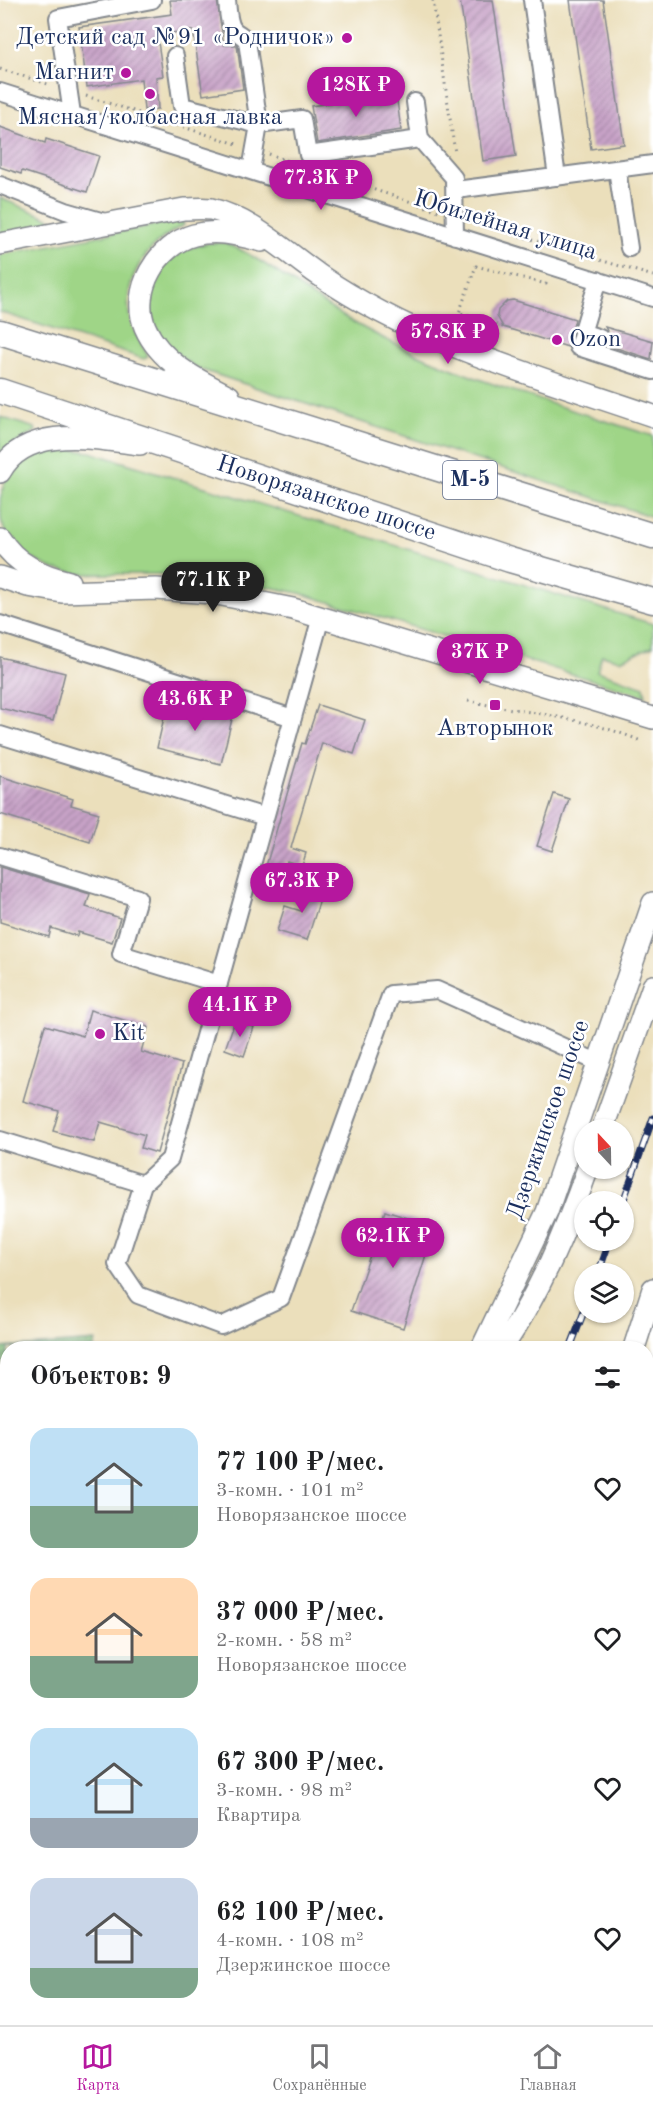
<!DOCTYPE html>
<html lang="ru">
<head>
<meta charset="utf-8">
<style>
	:root { --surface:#fff; --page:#f2f2f2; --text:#202124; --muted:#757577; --line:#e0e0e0; --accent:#b5179e }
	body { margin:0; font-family:"Old Standard TT",serif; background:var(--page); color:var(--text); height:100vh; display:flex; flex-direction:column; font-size:22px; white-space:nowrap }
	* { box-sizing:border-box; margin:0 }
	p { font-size:20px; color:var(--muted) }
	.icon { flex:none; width:33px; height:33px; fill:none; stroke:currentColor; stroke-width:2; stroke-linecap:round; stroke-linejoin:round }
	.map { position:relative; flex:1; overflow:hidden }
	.drawer { position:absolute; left:0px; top:1341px; width:654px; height:684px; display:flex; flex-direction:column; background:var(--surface); border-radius:24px 24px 0 0; box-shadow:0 2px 4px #0004 }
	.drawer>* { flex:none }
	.needle { width:39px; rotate:338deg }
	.controls { position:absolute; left:574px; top:1119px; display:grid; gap:12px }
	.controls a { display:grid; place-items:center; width:60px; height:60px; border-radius:50%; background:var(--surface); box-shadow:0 2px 4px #0004; font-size:30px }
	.price { position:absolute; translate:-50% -51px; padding:0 14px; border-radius:21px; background:var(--accent); color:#fff; font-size:20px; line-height:39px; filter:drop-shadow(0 2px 3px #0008) }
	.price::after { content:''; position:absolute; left:50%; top:36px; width:18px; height:14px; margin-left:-9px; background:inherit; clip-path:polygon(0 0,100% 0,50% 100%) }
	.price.current { background:#222; color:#fff }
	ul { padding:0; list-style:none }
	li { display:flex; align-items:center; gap:18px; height:150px; padding:0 30px }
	li span { display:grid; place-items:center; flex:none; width:168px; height:120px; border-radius:18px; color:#555 }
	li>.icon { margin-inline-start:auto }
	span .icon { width:72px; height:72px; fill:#fffc; stroke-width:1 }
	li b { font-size:26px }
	h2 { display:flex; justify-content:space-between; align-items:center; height:72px; padding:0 30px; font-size:26px }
	.menu { display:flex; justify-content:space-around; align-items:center; height:84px; border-top:2px solid var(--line); background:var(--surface); font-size:16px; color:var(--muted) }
	.menu a { display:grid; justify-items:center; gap:3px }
	.menu .current { color:var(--accent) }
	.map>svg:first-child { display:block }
</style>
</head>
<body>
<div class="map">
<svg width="653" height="2025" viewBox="0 0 653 2025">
	<defs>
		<pattern id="forest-crowns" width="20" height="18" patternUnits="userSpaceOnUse" patternTransform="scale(1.5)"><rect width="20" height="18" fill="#7fb674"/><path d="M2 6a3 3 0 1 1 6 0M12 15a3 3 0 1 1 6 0" fill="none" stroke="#679462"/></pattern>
		<pattern id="building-hatch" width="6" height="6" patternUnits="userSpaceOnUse" patternTransform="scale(1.5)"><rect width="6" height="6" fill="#c8a3c7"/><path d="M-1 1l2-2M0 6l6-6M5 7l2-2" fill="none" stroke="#a285a5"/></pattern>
	</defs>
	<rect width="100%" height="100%" fill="#fff"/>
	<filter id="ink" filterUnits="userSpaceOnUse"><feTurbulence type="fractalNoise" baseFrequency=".0167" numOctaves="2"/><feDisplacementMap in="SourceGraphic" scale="12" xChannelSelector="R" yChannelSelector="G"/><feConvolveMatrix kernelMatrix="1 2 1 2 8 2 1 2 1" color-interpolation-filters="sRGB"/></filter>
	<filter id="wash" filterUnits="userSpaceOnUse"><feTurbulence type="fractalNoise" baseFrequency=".008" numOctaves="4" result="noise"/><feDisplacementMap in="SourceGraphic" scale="24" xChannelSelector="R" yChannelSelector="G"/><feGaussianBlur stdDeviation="1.35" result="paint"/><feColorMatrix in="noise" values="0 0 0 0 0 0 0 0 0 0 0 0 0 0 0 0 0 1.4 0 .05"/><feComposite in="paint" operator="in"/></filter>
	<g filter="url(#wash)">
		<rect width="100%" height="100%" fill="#ebdfbb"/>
		<path fill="#9fd587" stroke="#5d8272" stroke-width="1.5" d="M0,198L51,219V226L0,235Z
			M181,220L184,225C147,243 119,281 131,323C135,335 143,345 148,357L144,359L0,312V255Z
			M209,243H225L241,250C282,272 318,303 360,326C451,376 554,404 653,436V517L196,368C186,360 171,352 164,342C133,298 158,251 209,243Z
			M0,417L35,428L36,431L0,453Z
			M66,449L90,452L653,624V646L620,660L602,655L597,671L644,687L646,696L299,593L203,574H78L54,569L24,555L5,532L1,520L0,499L5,481L22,461L48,450Z
			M7,1972L8,2018H76L79,2025H0V1975Z"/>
		<path fill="url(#forest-crowns)" stroke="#4d7269" stroke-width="1.5" d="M96,1341L94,1348H8L7,1384L0,1348Z"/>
		<g id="blocks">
			<path fill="url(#building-hatch)" d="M170,0H217L224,45H237L243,89L203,95L193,30L157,35L163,76L156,77L158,109L144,110L141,79L87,87L79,27L172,14Z
				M460,0H493L516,156L483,161Z
				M570,0H603L624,144L591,149Z
				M396,93L401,130L317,143L311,106Z
				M0,127L45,143L46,139L99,156L87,192L22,171L21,174L0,167Z
				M513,300L575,319L568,347L503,327L497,316L498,310L507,301Z
				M605,327L653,341L651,359L607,345L610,336Z
				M0,657L65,673L53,721L0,708Z
				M168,700L233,715L221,764L157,748Z
				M318,705L365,720L354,754L322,743L291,848L306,853L302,866L287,861L279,889L261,883L302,743L305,744Z
				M0,776L73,799L71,805L99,813L90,842L0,814Z
				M554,794L569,799L552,851L537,846Z
				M0,867L90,894L86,907L120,918L112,942L78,932L77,936L51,928L49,937L0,922Z
				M309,882L324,887L307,940L277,931L285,906L301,911Z
				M90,1010L148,1027L141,1052L182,1064L157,1153L141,1148L145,1135L100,1122L94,1142L53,1131L59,1111L23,1101L45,1025L83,1036Z
				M235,1021L254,1027L244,1056L225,1049Z
				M385,1211L435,1226L403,1328L351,1311Z"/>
		</g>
	</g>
	<g filter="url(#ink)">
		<use href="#blocks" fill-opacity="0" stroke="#83878c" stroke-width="1.5"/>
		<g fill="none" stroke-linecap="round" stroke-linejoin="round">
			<defs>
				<path id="minor" d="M227,0C228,9 228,25 235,31C240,35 243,35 247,41L259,125L251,170
					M532,0L557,177
					M175,56L182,106L259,125L302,119L308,155L420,139L454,178L455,236
					M0,92L653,298
					M415,102L420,139
					M72,114L58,18L152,0
					M617,169L629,248
					M0,185L66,211L108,223
					M456,190L653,164
					M598,280L578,347L653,371
					M582,332L600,338
					M0,624L293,718
					M0,735L265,817
					M0,856L138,898L121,954L219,984
					M0,1140L143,1184L170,1159L321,617
					M143,1184L117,1264L138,1295L221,1326L281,1298L391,994L437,990L597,1062
					M0,1622H8
					M646,1672L653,1656
					M646,1965L653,1968
					M646,1992L653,1995
					M512,2025L514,2018"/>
				<path id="major" d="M0,244L184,209C192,209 202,208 211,209C250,218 286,252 319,275C419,344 540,377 653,416
					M229,396C197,380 160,362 145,327C130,291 157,245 194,235C217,229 239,235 262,241
					M0,472C26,423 97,439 140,444
					M0,538C15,564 41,575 69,582
					M0,577L28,586L62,592L156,589L212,593L293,609L653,718
					M602,1130L653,986
					M482,1348L547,1212L653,903
					M502,1348C540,1292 565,1233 588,1168
					M634,1348L653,1289
					M646,1446L653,1430
					M0,1792L8,1788
					M391,2025L393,2018
					M434,2025L437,2018"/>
				<path id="highway" d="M0,332L653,536
					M0,391L510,560L653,601"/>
			</defs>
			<use href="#minor" stroke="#83878c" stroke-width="20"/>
			<use href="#major" stroke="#83878c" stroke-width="24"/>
			<use href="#highway" stroke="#83878c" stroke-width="27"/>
			<path stroke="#83878c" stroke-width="3" stroke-dasharray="1.5 4.5" stroke-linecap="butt" d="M433,0L455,153
				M0,69L51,85
				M86,96L240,145
				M269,154L294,163
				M317,171L439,211
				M474,222L653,276
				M503,327L459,313L476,266L546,284L547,281
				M468,701C527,713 585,717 641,741
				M646,1579L653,1582
				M646,1721L653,1705
				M543,2018L562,2025
				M364,2025L367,2018"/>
			<use href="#minor" stroke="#fff" stroke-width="16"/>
			<use href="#major" stroke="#fff" stroke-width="21"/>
			<use href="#highway" stroke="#fff" stroke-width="24"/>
			<defs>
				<path id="rail" d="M623,1202L653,1118
					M598,1274L610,1240
					M570,1348L585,1309
					M323,2025L326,2018"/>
			</defs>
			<use href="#rail" stroke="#1b2f5e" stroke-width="7"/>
			<use href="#rail" stroke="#fff" stroke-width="4.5" stroke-dasharray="14" stroke-linecap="butt"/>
		</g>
	</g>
	<g fill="#b5179e" stroke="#fff" stroke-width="2">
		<circle cx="347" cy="38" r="6"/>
		<circle cx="126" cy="73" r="6"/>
		<circle cx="150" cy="94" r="6"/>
		<circle cx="557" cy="340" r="6"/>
		<rect x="489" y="699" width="12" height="12" rx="3"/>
		<circle cx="100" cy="1034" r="6"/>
	</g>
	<g text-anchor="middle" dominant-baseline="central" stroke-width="5" stroke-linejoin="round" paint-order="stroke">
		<rect fill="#fff" stroke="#5f6d8e" stroke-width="1.5" x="443" y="461" width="54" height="38" rx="4.5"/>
		<g font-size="22" font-weight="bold" fill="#1b2f5e">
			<text x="470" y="480">М-5</text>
		</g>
		<g font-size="24" fill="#1b2f5e" stroke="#fff" text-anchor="end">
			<text x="335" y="38">Детский сад №91 «Родничок»</text>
			<text x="114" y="73">Магнит</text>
			<text x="150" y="118" text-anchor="middle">Мясная/колбасная лавка</text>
			<text x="569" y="340" text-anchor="start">Ozon</text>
			<text x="495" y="729" text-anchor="middle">Авторынок</text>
			<text x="112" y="1034" text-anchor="start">Kit</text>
		</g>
		<g font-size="24" fill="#1b2f5e" stroke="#fff">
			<text transform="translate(505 226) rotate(17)">Юбилейная улица</text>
			<text transform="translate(326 499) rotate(18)">Новорязанское шоссе</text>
			<text transform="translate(549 1120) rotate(-71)">Дзержинское шоссе</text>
		</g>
	</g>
</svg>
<div class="controls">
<a><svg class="needle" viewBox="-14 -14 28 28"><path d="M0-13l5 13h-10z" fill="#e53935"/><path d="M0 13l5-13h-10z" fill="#757577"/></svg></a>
<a><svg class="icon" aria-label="locate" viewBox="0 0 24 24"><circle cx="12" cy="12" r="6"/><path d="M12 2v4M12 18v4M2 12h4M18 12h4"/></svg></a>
<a><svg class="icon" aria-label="layers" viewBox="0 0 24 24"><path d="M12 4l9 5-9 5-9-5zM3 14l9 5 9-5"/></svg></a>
</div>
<b class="price" style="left:356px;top:118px">128K ₽</b>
<b class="price" style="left:321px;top:211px">77.3K ₽</b>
<b class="price" style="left:448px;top:365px">57.8K ₽</b>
<b class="price current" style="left:213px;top:613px">77.1K ₽</b>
<b class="price" style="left:480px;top:685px">37K ₽</b>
<b class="price" style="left:195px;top:732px">43.6K ₽</b>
<b class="price" style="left:302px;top:914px">67.3K ₽</b>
<b class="price" style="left:240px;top:1038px">44.1K ₽</b>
<b class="price" style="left:393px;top:1269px">62.1K ₽</b>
<section class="drawer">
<h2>Объектов: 9<svg class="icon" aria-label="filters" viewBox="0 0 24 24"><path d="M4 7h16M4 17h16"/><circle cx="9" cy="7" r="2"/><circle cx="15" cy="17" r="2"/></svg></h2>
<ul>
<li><span style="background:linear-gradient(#bfe0f5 65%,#7fa58c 0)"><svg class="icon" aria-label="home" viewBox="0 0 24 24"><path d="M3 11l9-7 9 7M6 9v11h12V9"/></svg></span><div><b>77 100 ₽/мес.</b><p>3-комн. · 101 m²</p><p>Новорязанское шоссе</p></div><svg class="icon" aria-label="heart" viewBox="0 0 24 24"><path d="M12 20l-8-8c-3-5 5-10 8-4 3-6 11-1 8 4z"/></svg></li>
<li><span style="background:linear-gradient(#ffd9b3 65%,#7fa58c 0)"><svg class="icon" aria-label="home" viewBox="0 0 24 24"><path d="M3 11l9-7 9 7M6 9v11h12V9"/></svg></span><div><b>37 000 ₽/мес.</b><p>2-комн. · 58 m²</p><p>Новорязанское шоссе</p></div><svg class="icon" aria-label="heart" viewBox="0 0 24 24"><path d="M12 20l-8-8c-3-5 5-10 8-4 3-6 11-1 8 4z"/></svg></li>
<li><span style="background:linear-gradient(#bfe0f5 75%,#9aa5b1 0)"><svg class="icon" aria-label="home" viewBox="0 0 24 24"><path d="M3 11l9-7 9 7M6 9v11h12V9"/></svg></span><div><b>67 300 ₽/мес.</b><p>3-комн. · 98 m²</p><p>Квартира</p></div><svg class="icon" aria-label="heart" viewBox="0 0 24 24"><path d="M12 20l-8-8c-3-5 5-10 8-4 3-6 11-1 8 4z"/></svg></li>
<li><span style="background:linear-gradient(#c9d6e8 75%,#7fa58c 0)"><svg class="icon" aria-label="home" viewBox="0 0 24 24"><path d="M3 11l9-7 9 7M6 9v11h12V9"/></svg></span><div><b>62 100 ₽/мес.</b><p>4-комн. · 108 m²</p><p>Дзержинское шоссе</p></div><svg class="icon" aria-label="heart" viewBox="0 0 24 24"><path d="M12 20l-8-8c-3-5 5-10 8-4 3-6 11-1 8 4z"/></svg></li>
</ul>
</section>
</div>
<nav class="menu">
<a class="current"><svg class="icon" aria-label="map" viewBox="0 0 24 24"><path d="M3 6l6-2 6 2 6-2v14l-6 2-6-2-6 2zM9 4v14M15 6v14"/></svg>Карта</a>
<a><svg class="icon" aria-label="saved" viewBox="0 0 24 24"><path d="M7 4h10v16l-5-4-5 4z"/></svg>Сохранённые</a>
<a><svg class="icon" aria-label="home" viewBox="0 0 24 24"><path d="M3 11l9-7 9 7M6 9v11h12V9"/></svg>Главная</a>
</nav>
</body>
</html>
